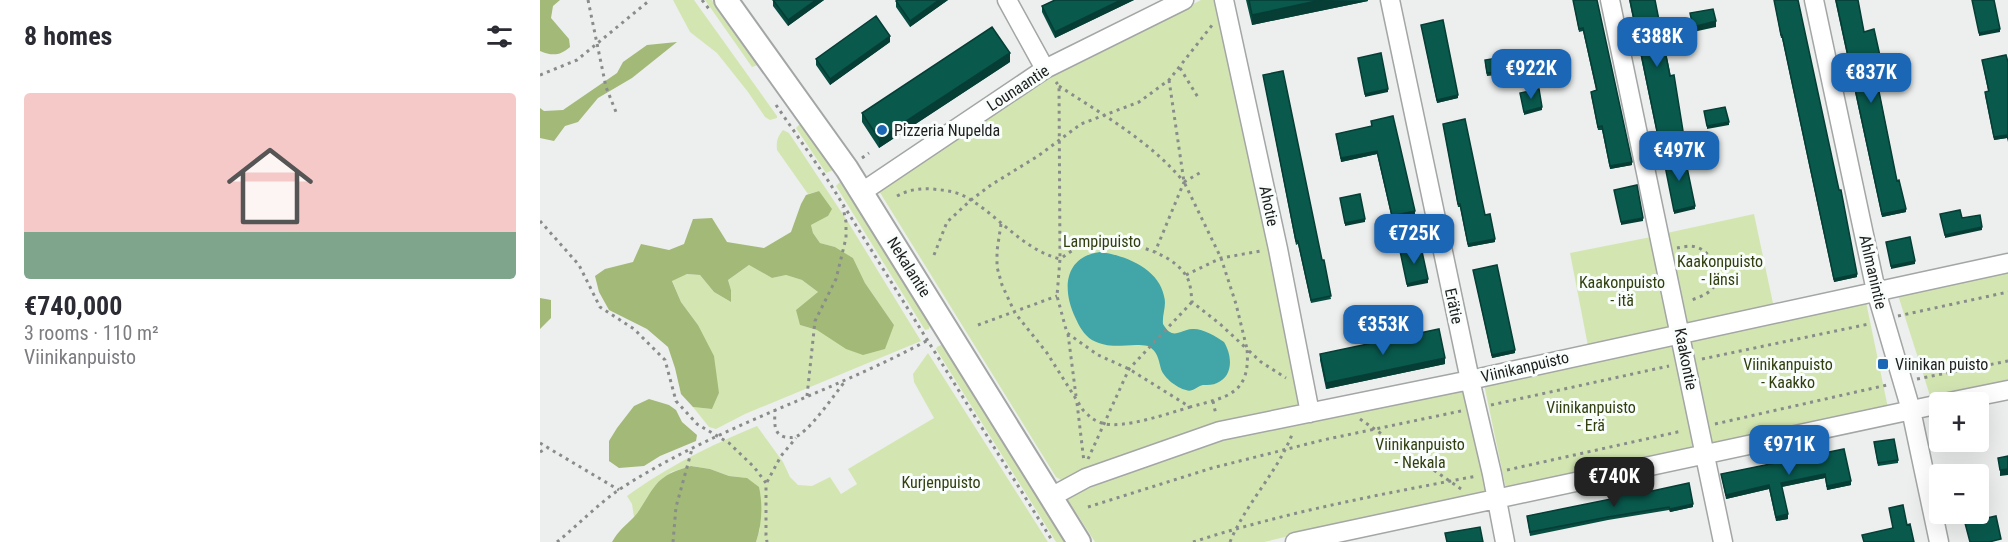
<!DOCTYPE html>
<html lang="en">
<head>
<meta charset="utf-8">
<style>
	:root { --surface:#fff; --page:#f2f2f3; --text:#2b2b33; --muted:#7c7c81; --line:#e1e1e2; --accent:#1b67b6 }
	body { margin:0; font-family:"Roboto Condensed",sans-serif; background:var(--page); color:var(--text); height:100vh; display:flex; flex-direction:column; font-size:22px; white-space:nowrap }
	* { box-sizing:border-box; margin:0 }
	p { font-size:20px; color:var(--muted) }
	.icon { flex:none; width:33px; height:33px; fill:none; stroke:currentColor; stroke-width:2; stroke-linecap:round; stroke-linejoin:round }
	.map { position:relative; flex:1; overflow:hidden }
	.sheet { display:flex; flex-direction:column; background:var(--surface); width:540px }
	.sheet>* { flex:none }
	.tools { position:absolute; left:1389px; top:392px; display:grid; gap:12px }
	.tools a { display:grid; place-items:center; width:60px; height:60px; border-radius:6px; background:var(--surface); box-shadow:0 6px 24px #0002; font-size:30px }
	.price { position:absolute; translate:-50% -51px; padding:0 14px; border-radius:12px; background:var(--accent); color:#fff; font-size:20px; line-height:39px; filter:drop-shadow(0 2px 3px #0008) }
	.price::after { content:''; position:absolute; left:50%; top:36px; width:18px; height:14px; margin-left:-9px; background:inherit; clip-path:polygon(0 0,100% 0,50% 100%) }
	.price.current { background:#222; color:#fff }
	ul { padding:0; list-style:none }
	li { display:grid; align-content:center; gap:12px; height:318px; padding:0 24px }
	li+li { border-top:2px solid var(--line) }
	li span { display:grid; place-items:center; height:186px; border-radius:6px; color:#555 }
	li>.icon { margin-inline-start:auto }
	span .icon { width:108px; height:108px; fill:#fffc; stroke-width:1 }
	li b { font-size:26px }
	h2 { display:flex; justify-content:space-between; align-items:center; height:72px; padding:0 24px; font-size:26px }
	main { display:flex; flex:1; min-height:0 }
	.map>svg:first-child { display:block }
</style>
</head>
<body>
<main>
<section class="sheet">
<h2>8 homes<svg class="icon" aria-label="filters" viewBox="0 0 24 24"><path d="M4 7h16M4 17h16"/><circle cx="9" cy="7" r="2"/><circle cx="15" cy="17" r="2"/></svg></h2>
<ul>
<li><span style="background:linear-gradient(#f6c9c9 75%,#7fa58c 0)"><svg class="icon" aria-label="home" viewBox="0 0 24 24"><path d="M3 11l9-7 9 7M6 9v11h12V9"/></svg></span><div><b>€740,000</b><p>3 rooms · 110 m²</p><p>Viinikanpuisto</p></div></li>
</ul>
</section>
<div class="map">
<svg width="1468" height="542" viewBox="0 0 1468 542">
	<rect width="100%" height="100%" fill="#ecefed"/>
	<path fill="#d3e6b2" d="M133,0H154L237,116V118L230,120L225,117L208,92L177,53L150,32Z
		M165,0H172L218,65L212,67Z
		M661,0H678L761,396L758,404L751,408L521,480L516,477L339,191L519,72Z
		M260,124L293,169V170L286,173L256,128Z
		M243,130L249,133L308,222L381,341L205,414L176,429L169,427L153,407L172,409L179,393L158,325L141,302L132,280L147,274L160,275L174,292L191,302V290L188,280L209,265L232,278L246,275L262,280L278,292L260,325L277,330L292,338L354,325L325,283L313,258L295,247L280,243L273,233L271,225L288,216L279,191L268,194L237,150C236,141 238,136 243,130Z
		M300,182L390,322L389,329L385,330L296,186Z
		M1214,214L1234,308L1147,327L1127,233Z
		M1116,236L1135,330L1048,346L1030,253Z
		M1468,271V384L1391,399L1358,295Z
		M1326,302L1348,408L1170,445L1148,339Z
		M1136,343L1158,448L966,489L944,384Z
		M401,345H405L526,542H516L396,349L397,347Z
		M388,353L508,542H216L220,529L207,478L189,476L170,469L152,466L131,472L94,517L92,504L87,496C129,466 169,446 217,426L243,462L250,477L258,485L272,486L290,477L301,494L317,484L308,469L394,418L374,382L373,374Z
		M924,388L947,496L827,518L724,542H555L526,497L660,446L774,419Z"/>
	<path fill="#a3b978" d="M0,0H20L13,6L11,18L29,39L30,47C20,56 12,56 0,51Z
		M137,42L92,78L58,98L38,122L25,126L14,141L0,138V108L4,111L23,110L77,73L83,62L107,45Z
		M279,191L292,209L288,216L271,225L273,233L280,243L295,247L313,258L325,283L354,325L345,349L323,355L306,349L277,330L260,325L256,310L278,292L262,280L246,275L232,278L209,265L188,280L191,290V302L174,292L160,275L147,274L132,281L141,302L158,325L174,356L179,393L172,409L153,407L141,394L135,368L128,347L107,329L69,310L59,292L55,276L65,269L93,262L101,244L129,250L144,244L153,219L172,218L187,242L224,248L251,232L261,204L266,195Z
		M0,298L11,300V318L0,329Z
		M109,399L129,405L136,410L142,422L157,435L156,441L120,456L104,466L79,468L69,461V441L77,428L94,406Z
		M151,466L170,469L189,476L207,478L219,487C223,505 222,524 216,542H72C78,531 85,526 94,517C102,508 107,496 115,486C124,474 137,470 151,466Z"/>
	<path fill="#42a5a8" d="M560,252C585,255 619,269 624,296C627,306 622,314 623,324C633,341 639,330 652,329C662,328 676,336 684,342C692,355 694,376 677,383C673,385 668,385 663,385C657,386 652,393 646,390C637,388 624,378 621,369C618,358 618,352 608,346C589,342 572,351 552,340C544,335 539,326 535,317C522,289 524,257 560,252Z"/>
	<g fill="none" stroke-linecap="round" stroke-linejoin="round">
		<defs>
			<path id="minor" d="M467,0L505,69
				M684,0L738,249L770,413
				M850,0L930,380L952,474L965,542
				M1070,0L1183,542
				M1274,0L1336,291L1371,410L1399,542
				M322,192L505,69L644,0
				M1409,402L1468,390
				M511,497L546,478L680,431L930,380L1468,263
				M755,542L1400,404"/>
			<path id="major" d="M186,0L307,169L539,542"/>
		</defs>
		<use href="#minor" stroke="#a3a6a5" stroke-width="21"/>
		<use href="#major" stroke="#a3a6a5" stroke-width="26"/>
		<path stroke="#898c8a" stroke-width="3" stroke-dasharray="3 4.5" stroke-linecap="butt" d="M48,0L66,87L76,112
			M162,0L169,9
			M640,68L659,99
			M0,75L37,60L110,0
			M629,80L644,182L681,258L696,304L707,349L721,362L746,378
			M519,86C563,115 610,141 644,182L615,252
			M236,105L289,182L513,542
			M322,158L329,153
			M644,182L663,171
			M357,196C368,190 379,188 392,189C403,190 414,191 424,196C458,214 481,249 520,259L519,86L516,82
			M0,221L39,265L60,307L94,329L125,360L136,401L157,424L189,443L214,467L226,483V535L227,542
			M461,224L457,251V267L462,285L475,313L507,353L543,410C549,416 554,421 562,423C581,430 630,413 650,407
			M554,241C583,241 627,249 645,274C651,282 651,293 652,302L680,324L707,349C711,395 686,397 650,407L589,369L558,355L527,333L517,296L520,259L540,245Z
			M1137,248C1143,247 1150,245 1156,247C1172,251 1184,278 1171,290C1165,296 1156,298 1149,301
			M394,255L407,222L431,200L451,185L498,156L541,124L599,102L629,80L673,24
			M646,275L681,258L721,251
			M1358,316L1468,292
			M438,325L517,296
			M528,334L536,396
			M1162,359L1329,324
			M1377,379L1468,361
			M267,396L275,321L296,279L306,238V222L303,207
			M673,401L676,415
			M537,403L544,462
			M951,405L1129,366
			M235,409C235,420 232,434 245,437C250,438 255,438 259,435C274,425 294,395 306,380
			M820,419L921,489
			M1175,424L1347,385
			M0,443L79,490
			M0,452L7,448
			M548,459L589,369L652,302
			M967,470L1142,431
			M227,482L241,456L256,438
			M548,507L672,468L783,440L921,411
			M17,542C38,525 58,504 80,489C177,426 289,394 390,339
			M133,542L136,507L152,449
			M653,542C746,512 842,494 937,476
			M690,542C706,503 738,472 753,432"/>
		<use href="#minor" stroke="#fff" stroke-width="18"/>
		<use href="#major" stroke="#fff" stroke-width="22"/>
	</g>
	<path fill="#084d42" d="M233,0H284L248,26L233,6Z
		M408,0L370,27L356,7V1Z
		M515,0H594L515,38L502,12V6Z
		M706,0H828V1L712,25Z
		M1033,0H1057L1092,165L1070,169L1062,130H1058L1051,95V92L1056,90L1043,31L1039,32Z
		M1089,0H1115L1143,134L1118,139Z
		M1234,0H1258L1317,277L1294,282L1242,38H1241Z
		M1295,0H1318L1324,32L1342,68L1335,70L1357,181L1366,212L1342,217Z
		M881,25L918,98L897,103Z
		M350,42L290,85L276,65V59Z
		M1442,60L1468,62V142L1467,138L1454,140L1445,95V92L1448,91Z
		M470,62L339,148L322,122V113Z
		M945,63L959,72V75L947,76Z
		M723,75L782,260L791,299L771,303L758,244L756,245Z
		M831,121L875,214L852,219L837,154L801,162L796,134L832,126Z
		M903,124L945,215L955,242L928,247L920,207H918Z
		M933,270L975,353L952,358Z
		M780,354L905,364L786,389L780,360Z
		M1334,442L1358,460V463L1338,466Z
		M1304,449L1311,485L1287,490L1285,478L1242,487L1248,519L1236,521L1229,489L1186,499L1181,474Z
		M1076,498L1153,507L1130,512L1129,510L1068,520L990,536L987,516Z"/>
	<path fill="#063e36" d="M276,0H284L248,26V20Z
		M399,0H408L370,27V21Z
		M581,0H594L515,38V32Z
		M781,0L828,1L712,25V15Z
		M1176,21V27L1153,32V27Z
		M1460,29V32L1439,36V33Z
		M350,36V42L290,85V79Z
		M470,53V62L339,148V139Z
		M1342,65V68L1334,70V67Z
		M848,89V92L825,97V94Z
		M918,95V98L897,103V100Z
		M1002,107V110L984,115V112Z
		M1189,122V125L1167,129V126Z
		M1143,131V134L1118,139V136Z
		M1467,135V138L1454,140V137Z
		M837,151V154L801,162V158Z
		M1092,162V165L1070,169V166Z
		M1155,206V209L1134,214V211Z
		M1366,209V212L1342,217V214Z
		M875,211V214L852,219V216Z
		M1103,218V221L1081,225V222Z
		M825,219V222L805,226V223Z
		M1442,227V230L1405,238V235Z
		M955,239V242L928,247V244Z
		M1375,261V264L1351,269V266Z
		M1317,274V277L1294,282V279Z
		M888,279V283L867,287V284Z
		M975,350V353L952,358V355Z
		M905,358V364L786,389V383Z
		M1432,444V447L1408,452V449Z
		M1468,469V475L1460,476V470Z
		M1285,474V478L1241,487V483Z
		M1311,481V485L1287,490V486Z
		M1229,485V489L1186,499V495Z
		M1153,504V507L1130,512V509Z
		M1248,514V519L1236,521V517Z"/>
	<path fill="#09594d" stroke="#063e36" stroke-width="1.5" d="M233,0H276L248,20Z
		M358,0H399L370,21L356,1Z
		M515,0H581L515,32L502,6Z
		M709,0H781L712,15Z
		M1033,0H1057L1092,162L1070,166L1062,126L1058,127L1051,92L1057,90L1043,28L1039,29Z
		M1090,0H1115L1130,76L1134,75L1143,131L1118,136Z
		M1234,0H1258L1299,190H1301L1317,274L1294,279L1242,35H1241Z
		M1296,0H1318L1324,32L1334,29L1342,65L1334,67L1357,181L1359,180L1366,209L1342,214Z
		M1432,0H1454L1460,29L1439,33Z
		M1173,9L1176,21L1153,27L1150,13Z
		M336,16L350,36L290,79L276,59Z
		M903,20L918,95L897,100L881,25Z
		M452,27L470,53L339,139L322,113Z
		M841,53L848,89L825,94L818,58Z
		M1466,55L1468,62V139L1467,135L1454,137L1445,92L1449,91L1442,60Z
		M957,58L959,72L947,73L945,60Z
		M743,71L782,260H784L791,296L771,300L758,241H756L723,75Z
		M999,89L1002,107L984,112L980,93Z
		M1185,107L1189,122L1167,126L1164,111Z
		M853,116L875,211L852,216L837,151L801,158L796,134L832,126L831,121Z
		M925,119L945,215L950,214L955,239L928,244L920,204H918L903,124Z
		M1144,153L1155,206L1134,211L1123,156Z
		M1097,185L1103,218L1081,222L1074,190Z
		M820,194L825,219L805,223L800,198Z
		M1420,210L1422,218L1440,215L1442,227L1405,235L1400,214Z
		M1370,237L1375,261L1351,266L1346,242Z
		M881,247L888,279L867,284L860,251Z
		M957,265L975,350L952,355L933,270Z
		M899,329L905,358L786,383L780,354Z
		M1354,439L1358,460L1338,463L1334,442Z
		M1406,441H1431L1432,444L1408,449Z
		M1304,449L1311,481L1287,486L1285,474L1241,483L1248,514L1236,517L1229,485L1186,495L1181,474Z
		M1468,456V469L1460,470L1458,458Z
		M1149,483L1153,504L1130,509L1129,507L1068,517L990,532L987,516L1076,498V496L1112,491Z
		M1363,505L1367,525L1370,524L1374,542H1324L1322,535L1353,528L1349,508Z
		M1456,516L1461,539L1449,542H1430L1425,523Z
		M940,527L943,542H907L905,533Z"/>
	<g fill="#1b67b6" stroke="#f9fdfb" stroke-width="2">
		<circle cx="342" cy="130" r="6"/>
		<rect x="1337" y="358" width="12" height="12" rx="3"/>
	</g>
	<g text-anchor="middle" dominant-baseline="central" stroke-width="6" stroke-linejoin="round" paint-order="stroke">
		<g font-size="16" fill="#1d1f1e" stroke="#f9fdfb">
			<text transform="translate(478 88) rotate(-33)">Lounaantie</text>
			<text transform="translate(729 206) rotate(78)">Ahotie</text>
			<text transform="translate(369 267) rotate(58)">Nekalantie</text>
			<text transform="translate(1333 272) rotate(77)">Ahlmanintie</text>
			<text transform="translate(914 306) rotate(78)">Erätie</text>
			<text transform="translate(1146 359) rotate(79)">Kaakontie</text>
			<text transform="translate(985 367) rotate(-13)">Viinikanpuisto</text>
		</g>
		<g font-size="16" fill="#1d1f1e" stroke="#f9fdfb" text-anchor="start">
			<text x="354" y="130">Pizzeria Nupelda</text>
			<text x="1355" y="364">Viinikan puisto</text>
		</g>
		<g font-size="16" fill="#313f0f" stroke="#f9fdfb">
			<text x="562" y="241">Lampipuisto</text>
			<text x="1180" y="261">Kaakonpuisto<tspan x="1180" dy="18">- länsi</tspan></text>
			<text x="1082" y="282">Kaakonpuisto<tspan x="1082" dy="18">- itä</tspan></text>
			<text x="1248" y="364">Viinikanpuisto<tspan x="1248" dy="18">- Kaakko</tspan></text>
			<text x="1051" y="407">Viinikanpuisto<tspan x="1051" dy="18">- Erä</tspan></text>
			<text x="880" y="444">Viinikanpuisto<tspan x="880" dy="18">- Nekala</tspan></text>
			<text x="401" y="482">Kurjenpuisto</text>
		</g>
	</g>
</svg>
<div class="tools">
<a>+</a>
<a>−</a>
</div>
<b class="price" style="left:1117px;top:68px">€388K</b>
<b class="price" style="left:991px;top:100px">€922K</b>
<b class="price" style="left:1331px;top:104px">€837K</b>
<b class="price" style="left:1139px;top:182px">€497K</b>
<b class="price" style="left:874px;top:265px">€725K</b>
<b class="price" style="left:843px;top:356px">€353K</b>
<b class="price" style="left:1249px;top:476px">€971K</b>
<b class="price current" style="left:1074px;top:508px">€740K</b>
</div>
</main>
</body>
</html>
